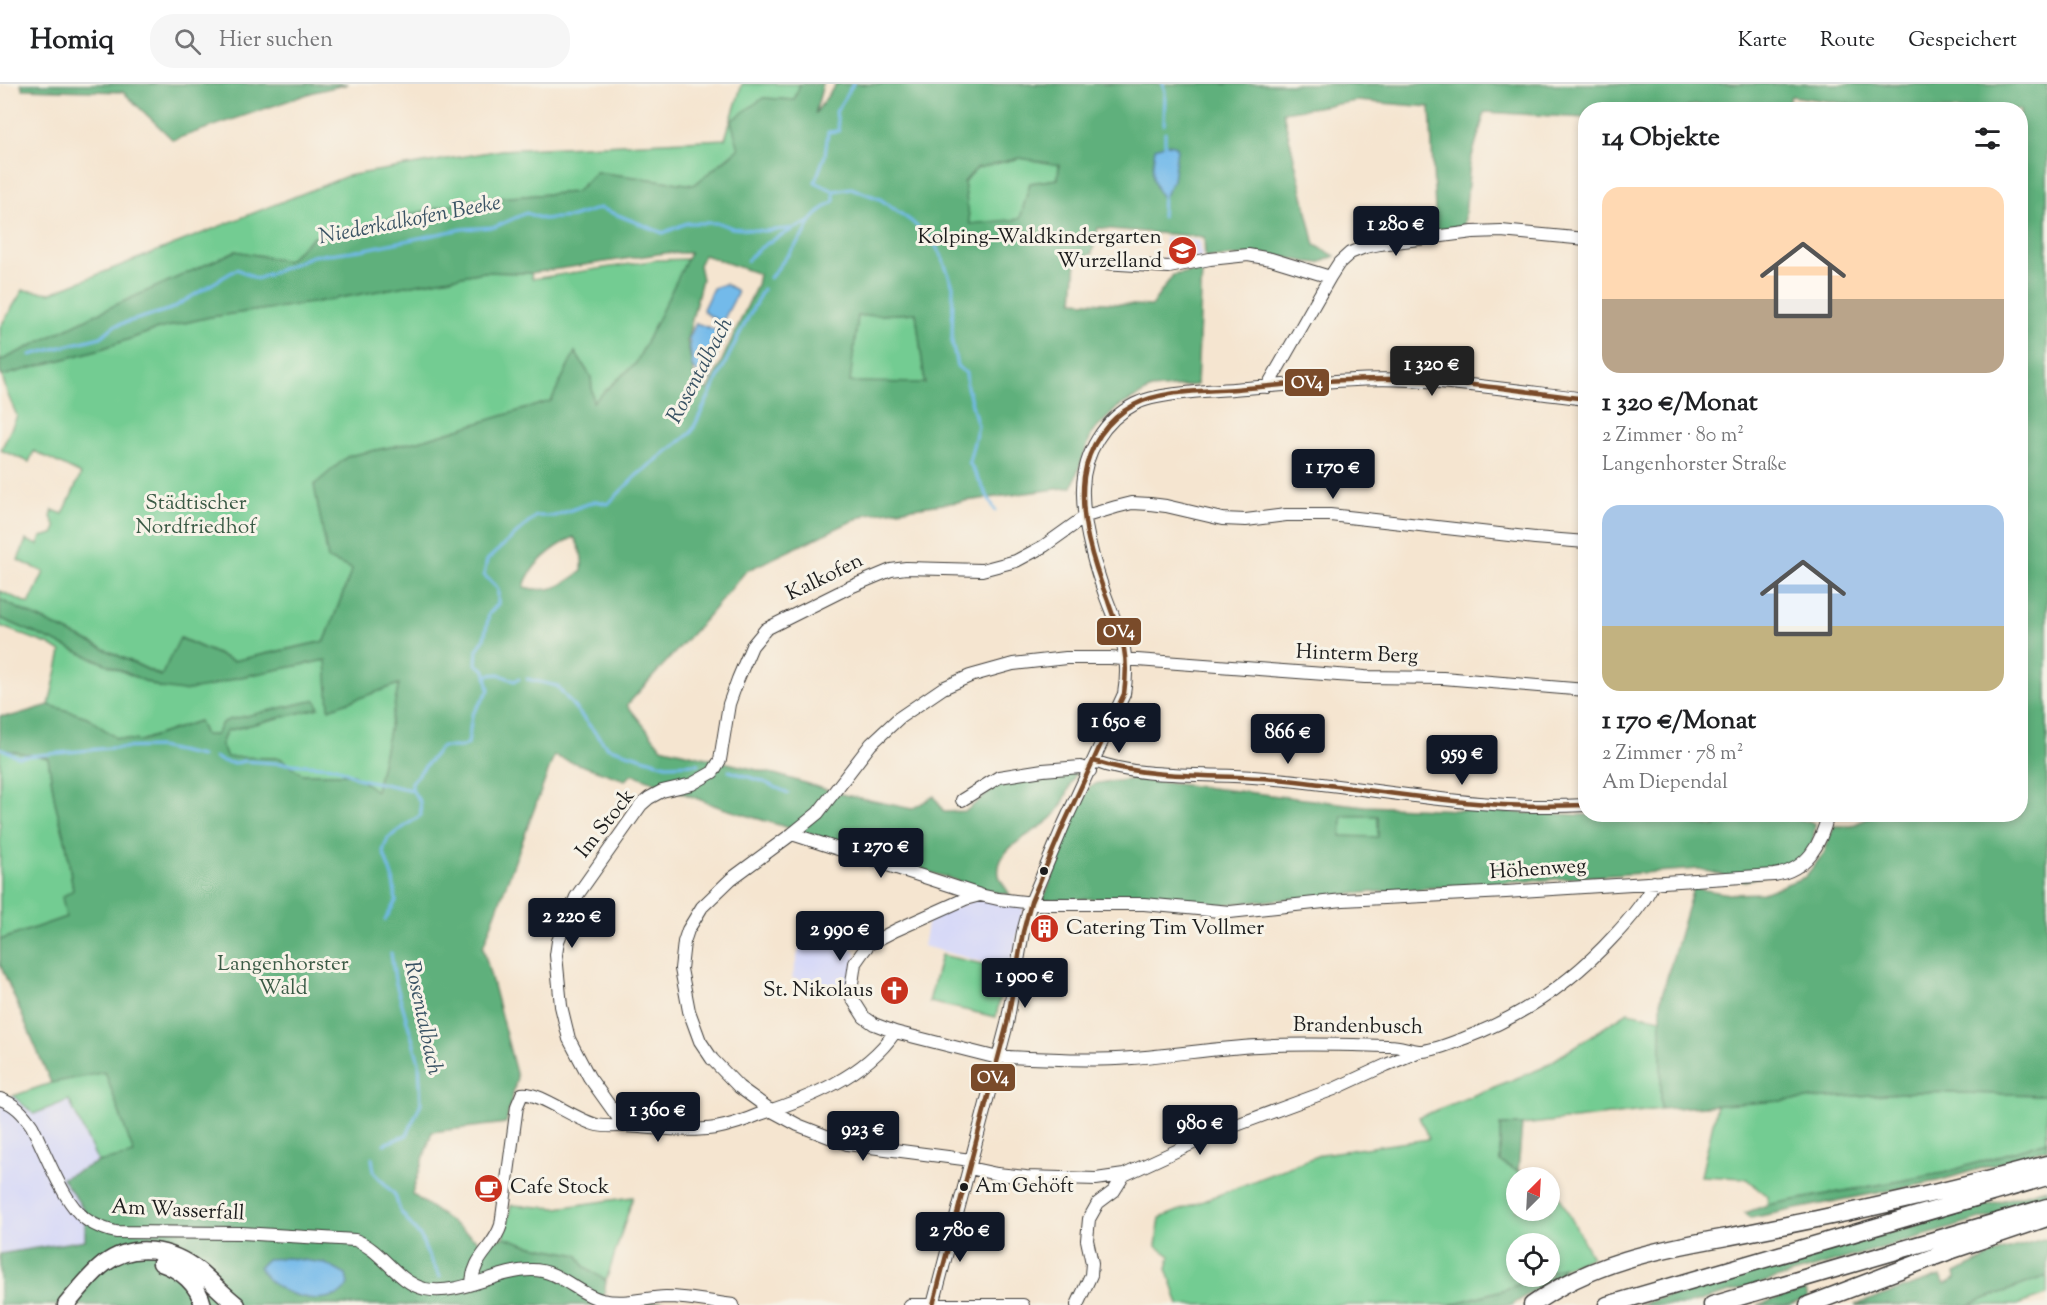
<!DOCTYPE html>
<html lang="de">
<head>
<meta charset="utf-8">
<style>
	:root { --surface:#fff; --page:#f6f6f6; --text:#202124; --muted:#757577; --line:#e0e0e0; --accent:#111827 }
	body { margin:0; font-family:"Sorts Mill Goudy",serif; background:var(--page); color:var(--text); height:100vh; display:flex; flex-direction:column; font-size:22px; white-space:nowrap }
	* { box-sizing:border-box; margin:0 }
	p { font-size:20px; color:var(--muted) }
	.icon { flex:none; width:33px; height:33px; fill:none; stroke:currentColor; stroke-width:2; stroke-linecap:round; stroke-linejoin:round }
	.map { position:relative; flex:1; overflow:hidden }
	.side { position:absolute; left:1578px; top:18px; width:450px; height:720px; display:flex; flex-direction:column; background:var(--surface); border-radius:24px; box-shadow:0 3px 9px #0003 }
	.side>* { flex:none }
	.needle { width:39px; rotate:24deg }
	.tools { position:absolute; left:1506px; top:1083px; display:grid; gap:12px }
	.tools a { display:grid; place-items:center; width:54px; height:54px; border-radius:50%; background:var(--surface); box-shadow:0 3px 9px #0003; font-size:30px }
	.price { position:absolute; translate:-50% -51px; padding:0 14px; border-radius:6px; background:var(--accent); color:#fff; font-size:20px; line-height:39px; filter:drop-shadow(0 2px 3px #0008) }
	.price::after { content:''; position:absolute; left:50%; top:36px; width:18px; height:14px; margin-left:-9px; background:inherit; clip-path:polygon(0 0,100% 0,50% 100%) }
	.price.current { background:#222; color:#fff }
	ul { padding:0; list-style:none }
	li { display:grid; align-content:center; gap:12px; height:318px; padding:0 24px }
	li span { display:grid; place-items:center; height:186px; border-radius:18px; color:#555 }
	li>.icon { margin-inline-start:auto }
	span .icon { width:108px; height:108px; fill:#fffc; stroke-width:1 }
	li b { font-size:26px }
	h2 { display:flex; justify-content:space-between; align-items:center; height:72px; padding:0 24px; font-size:26px }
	header { display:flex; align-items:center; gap:36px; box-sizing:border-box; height:84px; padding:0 30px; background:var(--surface); border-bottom:2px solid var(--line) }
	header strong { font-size:28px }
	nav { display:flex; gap:33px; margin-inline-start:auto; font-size:21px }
	.search { width:420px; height:54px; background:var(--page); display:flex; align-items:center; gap:15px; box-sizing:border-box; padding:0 21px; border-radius:24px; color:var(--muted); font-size:22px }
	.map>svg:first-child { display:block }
</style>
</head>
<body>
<header>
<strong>Homiq</strong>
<div class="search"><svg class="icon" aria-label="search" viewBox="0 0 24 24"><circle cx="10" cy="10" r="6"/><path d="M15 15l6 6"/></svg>Hier suchen</div>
<nav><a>Karte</a><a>Route</a><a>Gespeichert</a></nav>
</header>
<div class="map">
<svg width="2047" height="1221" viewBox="0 0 2047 1221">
	<rect width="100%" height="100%" fill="#f7f3e8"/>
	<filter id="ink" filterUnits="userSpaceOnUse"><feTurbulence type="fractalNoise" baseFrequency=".0167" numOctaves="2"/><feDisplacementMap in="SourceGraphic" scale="12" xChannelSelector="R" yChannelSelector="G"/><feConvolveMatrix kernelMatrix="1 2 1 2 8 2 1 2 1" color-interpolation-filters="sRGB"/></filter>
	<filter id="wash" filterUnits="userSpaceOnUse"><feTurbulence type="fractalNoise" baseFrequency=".008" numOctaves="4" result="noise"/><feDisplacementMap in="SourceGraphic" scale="24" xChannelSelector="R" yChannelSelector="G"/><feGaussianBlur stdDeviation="1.35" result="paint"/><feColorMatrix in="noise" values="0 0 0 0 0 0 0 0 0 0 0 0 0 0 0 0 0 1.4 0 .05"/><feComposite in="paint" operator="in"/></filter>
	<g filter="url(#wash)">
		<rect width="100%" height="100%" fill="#f5e5d0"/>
		<path fill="#d6d8f8" d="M1165,154L1200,157L1202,174L1165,179Z
			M979,814L1024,823L1010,885L923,862L928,835Z
			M814,838L857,869L847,906L792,894L799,865Z
			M13,1012L34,1030L69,1016L98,1078L62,1094L85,1127V1156L0,1170V1015Z"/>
		<path fill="#73cc92" stroke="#487457" stroke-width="1.5" d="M742,0H800L795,16L763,14L739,64L694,101L596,88L576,108L471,116L312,154L287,177L235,167L0,277V243L23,206L51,209L347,92L501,66L725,55Z
			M1020,74L1059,80L1058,95L1030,99L1020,136L970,140L964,98L977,84Z
			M688,175L636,279L593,318L591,293L575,268L551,317L419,357L348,372L352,485L325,557L233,577L181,554L162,592L0,516V507L29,520L44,488L18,476L26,456L38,461L41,453L53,450L56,444L51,433L53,426L63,430L81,390L34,367L29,378L1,366L17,332L7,309L2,292L101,265L158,245L210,233L311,219L484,188L531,189L532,195L657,176Z
			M916,229L925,300L849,298L858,232Z
			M0,534L161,604L207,603L235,594L326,576L399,600L376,708L353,690H302L280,674H227L221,661L226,647L318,624L222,639L216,651L205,652L199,637L140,657L116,654L87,633L49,621L61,568L50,561L0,542Z
			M0,665L48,674L55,718L66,759L73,806L66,833L0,856Z
			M1342,731L1378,732V754L1341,752Z
			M941,871L1006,885L996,933L929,918Z
			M1628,928L1661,935V1025L1522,1041H1500V1078L1532,1093L1516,1094V1126H1550V1102L1555,1104L1592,1173L1550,1189V1160H1516V1192L1540,1193L1506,1205L1449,1221H1179L1167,1185L1170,1172L1156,1162L1160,1134L1322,1070L1429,1055L1419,1033L1542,984Z
			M105,988L135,1071L98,1078L69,1016L34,1030L13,1012L51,999Z
			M1917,1008L2047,1011V1057L1944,1089L1767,1121L1768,1112L1745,1094L1701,1092L1717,1021Z
			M633,1113L606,1197L583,1182L578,1171L528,1161L504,1153L511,1121L557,1124Z
			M2047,1192V1211L2016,1221H1968Z"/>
		<path fill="#5eb07c" stroke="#3d664c" stroke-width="1.5" fill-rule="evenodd" d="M21,0H348L314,8L173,56L123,8L23,5Z
			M800,0H823L815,30L836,0H2047V1011L1917,1008L1661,1025V914L1693,804L1730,810L1763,809L1805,793L1824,769L1834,742H1851L1875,731L2020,730V26H1890L1791,12L1787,25H1723L1696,21L1679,26H1586L1585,34L1485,28L1470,79L1464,142L1436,146L1430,23L1357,17L1283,28L1315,161L1335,172L1319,179L1307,178L1268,170L1205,174L1204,153L1098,144L1092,170L1076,176L1073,217L1151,222L1173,191L1202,186L1197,301L1151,305L1118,323L1092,349L1072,403L867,430L746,487L709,531L627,621L661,663L778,691L841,710L912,725L934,712L944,728L966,727L1004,696L1076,688C1070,702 1064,721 1053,733C1038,749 994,762 999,791C1000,797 1007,805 1010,811L992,808L819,753L719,723L633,690L625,696L554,672L483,863L517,993L506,1039L432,1048L412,1110L481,1159L504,1153L528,1161L578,1171L584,1182L606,1197L603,1219L656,1218L699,1221H0V1170L85,1156V1127L62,1094L98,1078L134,1070L105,988L51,999L0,880V856L66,833L62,813L73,806L66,759L55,718L48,674L0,665V632H12L49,621L87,633L116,654L140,657L199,637L205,651H216L222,639L228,636L316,616L319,624L226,647L221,661L227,673L280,674L302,690H353L376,707L399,600L329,625L326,576L236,594L207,603L183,607L161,604L0,534V516L161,592L180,554L233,577L325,557L352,485L328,475L314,401L348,372L419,357L551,317L575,268L591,293L593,318L636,279L690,169H665L531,189L484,188L311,219L210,233L158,245L101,265L2,292L0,289V277L111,223L236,167L287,177L312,154L471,116L576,108L596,88L694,101L739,65L731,37L763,14L794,16ZM1020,74L1059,81L1058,95L1030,99L1020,135L970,140L964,98L977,84ZM704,171L759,190L757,201L708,306L696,301L687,256L702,195L699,181ZM916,229L925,299L850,298L858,232ZM574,453C581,465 583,473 582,487C562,502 550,510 524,503C530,480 554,463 574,453Z
			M1134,695L1365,722L1581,731H1654L1661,734L1715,743L1716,731L1785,730L1815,740L1813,758L1805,773L1792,783L1745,797L1699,785L1387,807L1206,822L1126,814L1043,816L1056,784L1062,759L1089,703L1098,699ZM1342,732H1378V753L1341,752Z
			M1500,1041H1522L1518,1087L1500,1078Z
			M2047,1057V1065L1938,1097L1751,1134L1745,1129L1767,1121L1944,1089Z
			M2047,1104V1116L1686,1221H1637L1843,1161Z
			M2047,1154V1192L1968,1221H1855L1940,1192L1945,1200L1956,1195L1955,1189L2001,1167Z
			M1562,1183L1563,1188L1512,1221H1449L1506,1205L1538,1193L1550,1192V1188Z
			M1806,1206L1808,1214L1789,1221H1757Z"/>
		<path fill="#73baea" stroke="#486b83" stroke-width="1.5" d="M1166,60L1174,61L1177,65L1173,96L1163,115C1149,95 1152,86 1155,64Z
			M725,200L736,206L737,210L724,235L718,237L704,228L703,225L713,204Z
			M696,239L727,250L711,280L710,295L705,296L692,283L689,254Z
			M288,1174L324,1179L346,1191L348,1200C346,1204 342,1209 338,1211C310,1221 273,1209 259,1183L267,1175Z"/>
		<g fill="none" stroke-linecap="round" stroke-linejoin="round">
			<path stroke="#73baea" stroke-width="3" d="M1163,0L1165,8L1164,41
				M1165,48V62
				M834,107L851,104L880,115L911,137L932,156L941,171L953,202L952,258L957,282L966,289L967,303L978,342L969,378L995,426
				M1162,133L1163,111
				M747,177C759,162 776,154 792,146
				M770,194L805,149L811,137L820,127L834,117V107L815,98L825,71L828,48L839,47L836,28L853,0
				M30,271L101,253L114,242L171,225L237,185L257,195L312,172L361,166L462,145L495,143L526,129L543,135L572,133L600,124L663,149L687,139H719L732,144L764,147L796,144L811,137
				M487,591L499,590L514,597L519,595
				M527,595L557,602L607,663L666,681L698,680
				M0,664L18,673L110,664L159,663L201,672
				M214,673C224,679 233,681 244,677L336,683L360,695L412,706
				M729,687L762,697L788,709
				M385,836L396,817L393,795L383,767L388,754L421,731L420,718L412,706V698L441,663H460L468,660L472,631L489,606L485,586L476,580L477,566L484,555L489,530L498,520V505L484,491L487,476L536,432H554L596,417L608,420L637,391L691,349L739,251L763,205
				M384,1060L407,1051L421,1019L419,978L395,896L391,869
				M372,1074L374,1088L395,1111L400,1127L422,1155L425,1165L440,1193"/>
		</g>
	</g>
	<g filter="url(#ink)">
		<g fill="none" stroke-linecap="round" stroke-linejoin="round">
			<defs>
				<path id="minor" d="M1103,179L1169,183L1210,175L1248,171L1271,175L1330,193
					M1267,303L1330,193L1339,179L1350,169L1365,163L1380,160L1473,148L1501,147L1586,155
					M1094,677C1140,695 1203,689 1253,693C1364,701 1474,728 1586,721
					M962,716L999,693L1043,686L1081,683L1090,687
					M792,750L980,811
					M999,971L1009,973C1050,975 1091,977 1132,974C1174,971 1216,964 1258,962C1302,959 1347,961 1390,962C1401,962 1411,967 1422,967C1436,966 1452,959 1465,954C1523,932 1572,898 1614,852C1629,836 1645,818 1654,798
					M998,974L895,948L874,940L864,933L852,914L851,906L855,879L862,869L869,860L896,846L965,815L980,811L998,815L1043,820H1144L1230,828L1343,816L1506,808L1774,791C1807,786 1821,761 1828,730
					M0,1015C15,1020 23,1029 32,1042C43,1064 62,1113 79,1129C88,1139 103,1145 116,1148L241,1149L355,1156C383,1166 396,1198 425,1205C460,1212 497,1186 532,1186C560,1186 577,1210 602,1216C626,1221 643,1214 666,1213C688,1213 711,1218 733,1221
					M624,1042L589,993L569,955L561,922L556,871L558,857L576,813L641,721L649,714L662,707L692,700L713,688L720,676L729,620L738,595L752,562L766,545L848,504L891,486L906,484L982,486L1016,477L1044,462L1086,432L1116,423L1132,419L1150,420L1166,422L1222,435L1246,436L1286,431H1330L1535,454L1586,458
					M971,1076L847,1060L798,1041L772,1027L739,1003L712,975L700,957L689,927L681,885L684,858L688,846L702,823L731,795L792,750L818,729L871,660L899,634L943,604L970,592L1013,580L1066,574H1110L1365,593L1443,594L1586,606
					M969,1084L997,1090L1026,1093L1096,1095L1124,1091L1215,1049L1334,1005L1386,981L1420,967
					M472,1200C473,1172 493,1166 501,1141L517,1022L522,1010C538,1007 577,1037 597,1041C606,1043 616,1042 625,1042C655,1044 687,1048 716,1044C732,1041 746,1036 760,1030C809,1014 864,993 895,948
					M910,1221H1023
					M933,1221L1007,940L1023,848L1031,818L1064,740L1124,610C1132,563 1116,544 1102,502C1092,474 1082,434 1083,404C1084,369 1104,336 1135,320C1156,309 1208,307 1233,305C1292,301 1351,293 1410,296C1469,299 1527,308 1586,315
					M1077,1221L1091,1191L1092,1179L1087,1156L1089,1135L1098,1119L1114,1107L1124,1091"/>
				<path id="highway" d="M161,1179C181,1186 198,1200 203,1221
					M66,1221C78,1207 90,1191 104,1180C134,1157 171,1165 199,1187C212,1198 224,1211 237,1221
					M1532,1221C1589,1179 1659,1165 1727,1153C1757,1147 1787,1141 1817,1135C1894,1119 1971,1101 2047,1080
					M1607,1221L2047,1093
					M1712,1221L2047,1123
					M1808,1221L1947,1168L2047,1134"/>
			</defs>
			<use href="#minor" stroke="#3d3a37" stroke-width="14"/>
			<use href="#highway" stroke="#3d3a37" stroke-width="19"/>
			<use href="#minor" stroke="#fff" stroke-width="12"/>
			<use href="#highway" stroke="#fff" stroke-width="16"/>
			<defs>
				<path id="bus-1" d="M1094,677C1153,696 1215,690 1276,695C1352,702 1427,717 1503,721C1531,722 1558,722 1586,721
					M933,1221L1007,940L1023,848L1031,818L1064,740L1124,610C1126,595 1127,580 1124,565C1120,548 1113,533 1108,517C1093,479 1079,435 1084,393C1088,363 1107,335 1134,321C1161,306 1205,307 1236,305C1288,301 1339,294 1391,295C1456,297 1521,307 1586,315"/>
			</defs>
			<use href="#bus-1" stroke="#f7f3e8" stroke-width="9"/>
			<use href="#bus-1" stroke="#7a4b2a" stroke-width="4.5"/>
		</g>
	</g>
	<defs>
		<symbol id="school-disc" viewBox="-11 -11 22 22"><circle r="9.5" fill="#c8321e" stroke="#f7f3e8"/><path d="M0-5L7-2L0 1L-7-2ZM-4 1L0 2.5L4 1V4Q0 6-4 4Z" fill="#fff"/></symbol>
		<symbol id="building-disc" viewBox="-11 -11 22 22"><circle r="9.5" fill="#c8321e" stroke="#f7f3e8"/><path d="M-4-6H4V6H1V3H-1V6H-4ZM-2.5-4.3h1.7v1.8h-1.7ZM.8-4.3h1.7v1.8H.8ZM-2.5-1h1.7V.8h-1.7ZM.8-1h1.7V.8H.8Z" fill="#fff"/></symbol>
		<symbol id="church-disc" viewBox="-11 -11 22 22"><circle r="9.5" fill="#c8321e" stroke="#f7f3e8"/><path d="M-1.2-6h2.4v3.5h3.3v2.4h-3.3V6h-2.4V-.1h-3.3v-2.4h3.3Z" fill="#fff"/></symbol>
		<symbol id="cafe-disc" viewBox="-11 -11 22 22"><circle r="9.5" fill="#c8321e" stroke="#f7f3e8"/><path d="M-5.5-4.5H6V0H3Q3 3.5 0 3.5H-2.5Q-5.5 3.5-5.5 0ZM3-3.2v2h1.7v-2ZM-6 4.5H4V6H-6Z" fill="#fff"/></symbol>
	</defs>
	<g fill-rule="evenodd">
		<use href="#school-disc" x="1166" y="150" width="33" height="33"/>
		<use href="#building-disc" x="1028" y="828" width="33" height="33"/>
		<use href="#church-disc" x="878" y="890" width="33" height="33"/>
		<use href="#cafe-disc" x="472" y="1088" width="33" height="33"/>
	</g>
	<g fill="#1c1c1c" stroke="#f7f3e8" stroke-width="2">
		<circle cx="1044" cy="787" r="5"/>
		<circle cx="964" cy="1103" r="5"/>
	</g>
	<g text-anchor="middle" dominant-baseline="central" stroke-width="6" stroke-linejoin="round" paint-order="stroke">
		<g font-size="20" fill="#1c1c1c" stroke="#f7f3e8" text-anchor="start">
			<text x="975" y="1103">Am Gehöft</text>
		</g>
		<g font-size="21" fill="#1c1c1c" stroke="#f7f3e8" text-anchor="end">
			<text x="1162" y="154">Kolping–Waldkindergarten<tspan x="1162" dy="24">Wurzelland</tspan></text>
			<text x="1066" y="845" text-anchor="start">Catering Tim Vollmer</text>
			<text x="873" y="907">St. Nikolaus</text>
			<text x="510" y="1104" text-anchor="start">Cafe Stock</text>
		</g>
		<g font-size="21" fill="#3a5a45" stroke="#f7f3e8">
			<text x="196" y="420">Städtischer<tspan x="196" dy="24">Nordfriedhof</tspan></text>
			<text x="283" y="881">Langenhorster<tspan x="283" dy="24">Wald</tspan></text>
		</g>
		<g font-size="21" fill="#1c1c1c" stroke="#f7f3e8">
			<text transform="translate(825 494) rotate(-26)">Kalkofen</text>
			<text transform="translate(1357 571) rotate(2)">Hinterm Berg</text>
			<text transform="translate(606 740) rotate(-52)">Im Stock</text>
			<text transform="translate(1538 786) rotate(-4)">Höhenweg</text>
			<text transform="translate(1358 943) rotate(1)">Brandenbusch</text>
			<text transform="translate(178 1127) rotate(3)">Am Wasserfall</text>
		</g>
		<g font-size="22" font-style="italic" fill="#3a5364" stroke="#f7f3e8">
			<text transform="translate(410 137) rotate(-11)">Niederkalkofen Beeke</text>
			<text transform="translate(701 287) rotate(-62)">Rosentalbach</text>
			<text transform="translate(422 934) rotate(78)">Rosentalbach</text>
		</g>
	</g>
	<g stroke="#f7f3e8" stroke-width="2">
		<rect x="1284" y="284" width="46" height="29" rx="6" fill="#7a4b2a"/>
		<rect x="1096" y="533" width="46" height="29" rx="6" fill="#7a4b2a"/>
		<rect x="970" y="979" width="46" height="29" rx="6" fill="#7a4b2a"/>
	</g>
	<g font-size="16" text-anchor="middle" font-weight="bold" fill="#fff">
		<text x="1307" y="304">OV4</text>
		<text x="1119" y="553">OV4</text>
		<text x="993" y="999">OV4</text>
	</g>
</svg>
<div class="tools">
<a><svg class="needle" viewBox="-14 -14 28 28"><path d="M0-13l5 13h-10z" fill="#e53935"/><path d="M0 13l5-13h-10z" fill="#757577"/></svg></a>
<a><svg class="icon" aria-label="locate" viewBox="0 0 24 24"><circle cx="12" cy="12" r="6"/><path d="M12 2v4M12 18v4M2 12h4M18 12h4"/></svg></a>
</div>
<b class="price" style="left:1396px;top:173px">1 280 €</b>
<b class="price current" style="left:1432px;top:313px">1 320 €</b>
<b class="price" style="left:1333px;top:416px">1 170 €</b>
<b class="price" style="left:1119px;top:670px">1 650 €</b>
<b class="price" style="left:1288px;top:681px">866 €</b>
<b class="price" style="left:1462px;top:702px">959 €</b>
<b class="price" style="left:881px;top:795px">1 270 €</b>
<b class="price" style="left:572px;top:865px">2 220 €</b>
<b class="price" style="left:840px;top:878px">2 990 €</b>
<b class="price" style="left:1025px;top:925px">1 900 €</b>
<b class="price" style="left:658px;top:1059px">1 360 €</b>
<b class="price" style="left:1200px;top:1072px">980 €</b>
<b class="price" style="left:863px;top:1078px">923 €</b>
<b class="price" style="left:960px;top:1179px">2 780 €</b>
<section class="side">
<h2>14 Objekte<svg class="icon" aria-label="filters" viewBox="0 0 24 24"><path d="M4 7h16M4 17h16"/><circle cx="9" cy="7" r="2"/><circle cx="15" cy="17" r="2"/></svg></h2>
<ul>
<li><span style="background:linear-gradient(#ffd9b3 60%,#b9a48a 0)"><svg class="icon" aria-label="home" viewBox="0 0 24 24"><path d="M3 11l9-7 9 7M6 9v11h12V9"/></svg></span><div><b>1 320 €/Monat</b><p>2 Zimmer · 80 m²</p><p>Langenhorster Straße</p></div></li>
<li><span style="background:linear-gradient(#a9c7e8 65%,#c2b280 0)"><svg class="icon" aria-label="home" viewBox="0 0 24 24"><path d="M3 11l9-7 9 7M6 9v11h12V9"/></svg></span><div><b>1 170 €/Monat</b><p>2 Zimmer · 78 m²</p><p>Am Diependal</p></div></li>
</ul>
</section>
</div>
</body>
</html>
